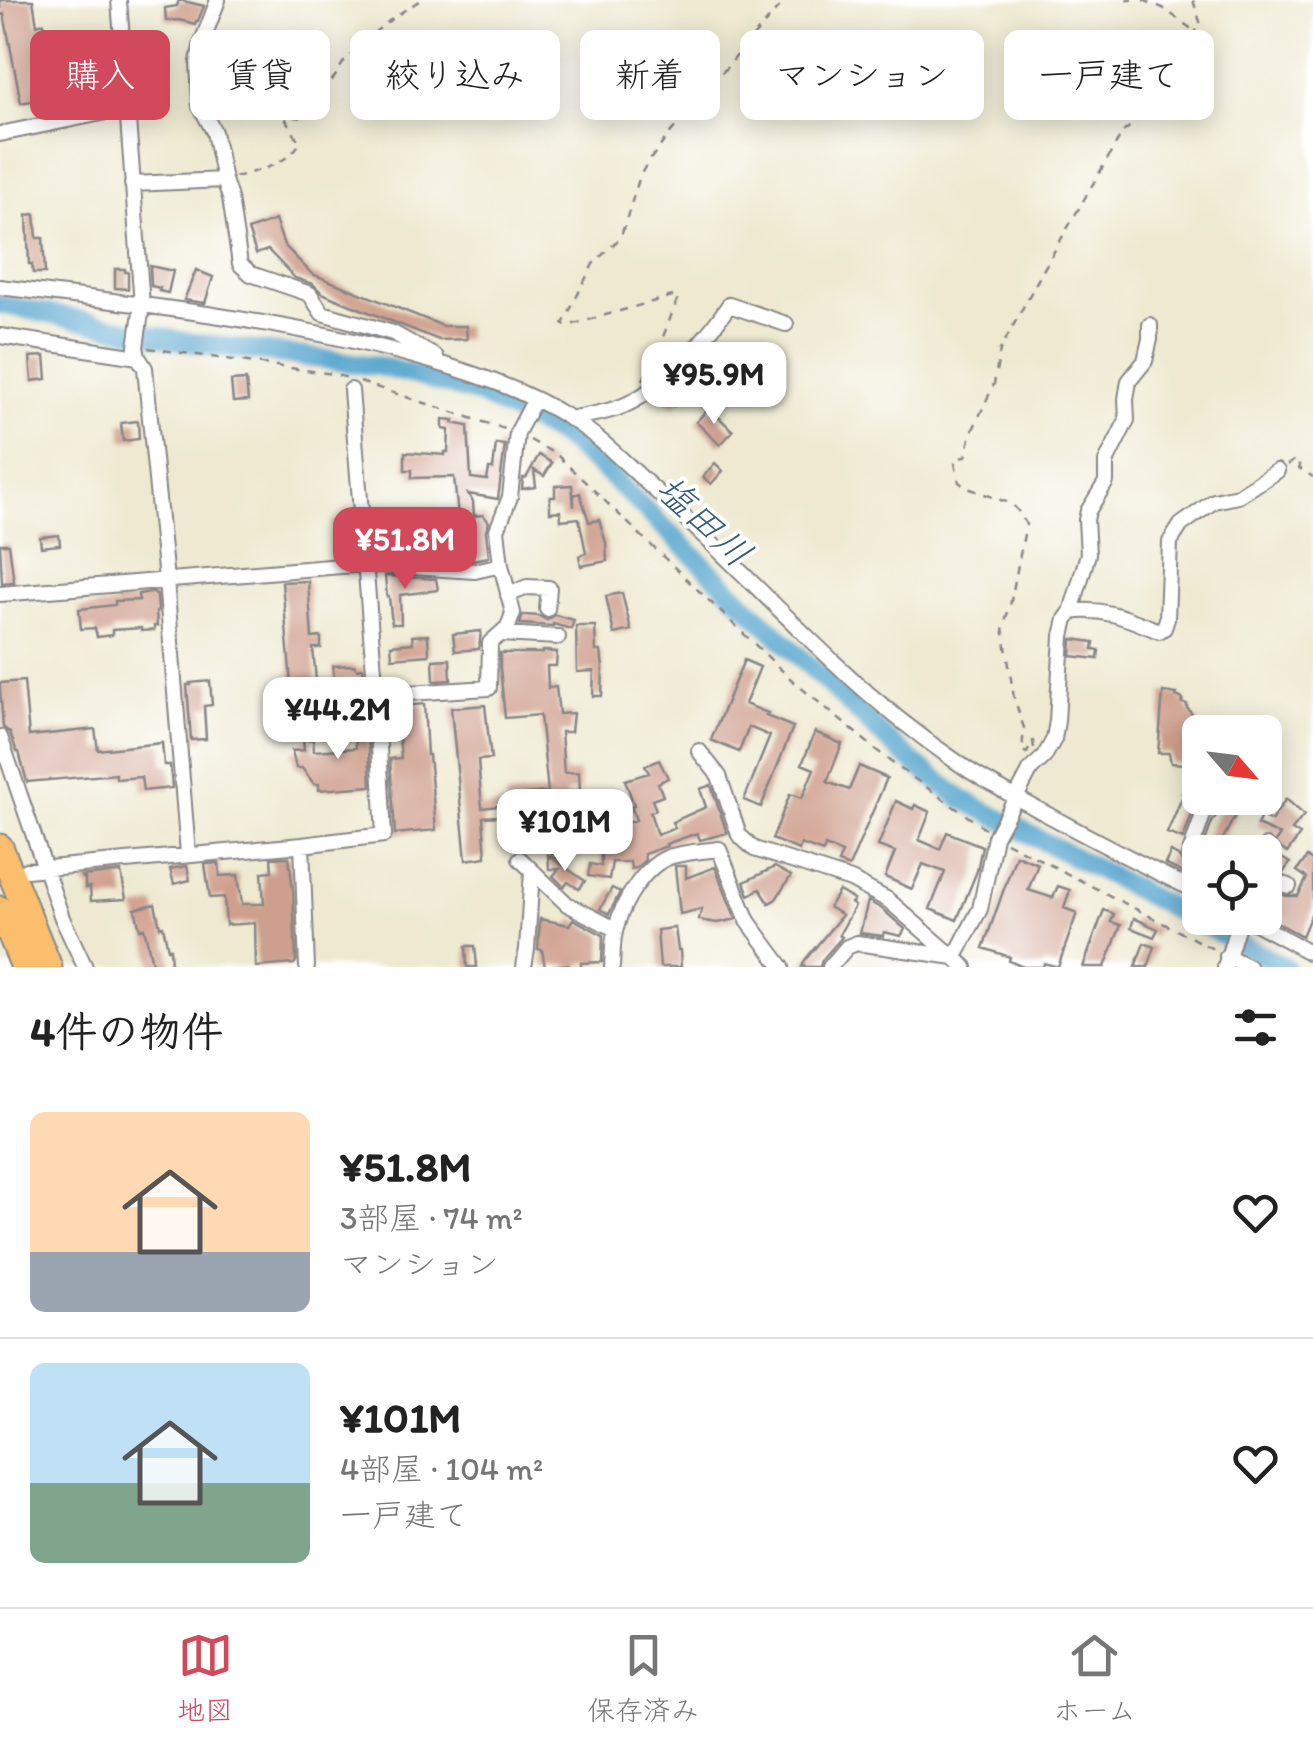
<!DOCTYPE html>
<html lang="ja">
<head>
<meta charset="utf-8">
<style>
	:root { --surface:#fff; --page:#f6f6f6; --text:#222; --muted:#767676; --line:#e0e0e0; --accent:#d1495b }
	body { margin:0; font-family:Itim,"Klee One",sans-serif; background:var(--page); color:var(--text); height:100vh; display:flex; flex-direction:column; font-size:38px; white-space:nowrap }
	* { box-sizing:border-box; margin:0 }
	p { font-size:32px; color:var(--muted) }
	.icon { flex:none; width:55px; height:55px; fill:none; stroke:currentColor; stroke-width:2; stroke-linecap:round; stroke-linejoin:round }
	.map { position:relative; height:967px; overflow:hidden }
	.sheet { display:flex; flex-direction:column; background:var(--surface); flex:1 }
	.sheet>* { flex:none }
	.hud { position:absolute; left:30px; top:30px; width:1255px; height:90px; display:flex; gap:20px }
	.needle { width:65px; rotate:118deg }
	.fabs { position:absolute; left:1182px; top:715px; display:grid; gap:20px }
	.fabs a { display:grid; place-items:center; width:100px; height:100px; border-radius:15px; background:var(--surface); box-shadow:0 5px 25px #0003; font-size:50px }
	.price { position:absolute; translate:-50% -85px; padding:0 22px; border-radius:20px; background:#fff; color:#222; font-size:32px; line-height:65px; filter:drop-shadow(0 2px 5px #0008) }
	.price::after { content:''; position:absolute; left:50%; top:60px; width:30px; height:22px; margin-left:-15px; background:inherit; clip-path:polygon(0 0,100% 0,50% 100%) }
	.price.on { background:var(--accent); color:#fff }
	ul { padding:0; list-style:none }
	li { display:flex; align-items:center; gap:30px; height:250px; padding:0 30px }
	li+li { border-top:2px solid var(--line) }
	li span { display:grid; place-items:center; flex:none; width:280px; height:200px; border-radius:15px; color:#555 }
	li>.icon { margin-inline-start:auto }
	span .icon { width:120px; height:120px; fill:#fffc; stroke-width:1 }
	li b { font-size:42px }
	h2 { display:flex; justify-content:space-between; align-items:center; height:120px; padding:0 30px; font-size:42px }
	.tag { padding:0 35px; border-radius:15px; background:var(--surface); box-shadow:0 5px 25px #0003; font-size:35px; line-height:90px }
	.tag.on { background:var(--accent); color:#fff }
	.tab-bar { display:flex; justify-content:space-around; align-items:center; height:140px; border-top:2px solid var(--line); background:var(--surface); font-size:28px; color:var(--muted) }
	.tab-bar a { display:grid; justify-items:center; gap:5px }
	.tab-bar .on { color:var(--accent) }
	.map>svg:first-child { display:block }
</style>
</head>
<body>
<div class="map">
<svg width="1313" height="967" viewBox="0 0 1313 967">
	<rect width="100%" height="100%" fill="#fff"/>
	<filter id="ink" filterUnits="userSpaceOnUse"><feTurbulence type="fractalNoise" baseFrequency=".01" numOctaves="2"/><feDisplacementMap in="SourceGraphic" scale="20" xChannelSelector="R" yChannelSelector="G"/><feConvolveMatrix kernelMatrix="1 2 1 2 8 2 1 2 1" color-interpolation-filters="sRGB"/></filter>
	<filter id="wash" filterUnits="userSpaceOnUse"><feTurbulence type="fractalNoise" baseFrequency=".0048" numOctaves="4" result="noise"/><feDisplacementMap in="SourceGraphic" scale="40" xChannelSelector="R" yChannelSelector="G"/><feGaussianBlur stdDeviation="2.25" result="paint"/><feColorMatrix in="noise" values="0 0 0 0 0 0 0 0 0 0 0 0 0 0 0 0 0 1.4 0 .05"/><feComposite in="paint" operator="in"/></filter>
	<g filter="url(#wash)">
		<rect width="100%" height="100%" fill="#eee9d0"/>
		<g fill="none" stroke-linecap="round" stroke-linejoin="round">
			<path stroke="#51a3cc" stroke-width="20" d="M0,304L186,342L378,366L414,375L478,394L561,436L607,473L884,737L913,762L960,798L1285,967"/>
		</g>
		<g id="blocks">
			<path fill="#cf9f8d" d="M0,0H33L37,25L44,23L61,110L52,112L50,97L21,103L4,14L0,15Z
				M179,0L204,6L198,21H196L195,24L179,20L166,21L165,8L177,6Z
				M35,214L37,238H43L45,273H33L32,264H29L27,215Z
				M275,220L284,245L312,274L443,326H466L467,339L439,340L336,299L322,293L313,284L295,278L268,250L256,254L248,230Z
				M150,266L173,271L168,293L159,291L160,288L151,286Z
				M115,269H125V272H128V289L115,288Z
				M196,270L213,277L205,303L184,300Z
				M45,356L47,379L32,381L30,357Z
				M246,380L248,401L233,402L231,381Z
				M678,381L689,390L674,406L664,396Z
				M709,408L733,431L720,445L696,422Z
				M443,419L454,420L453,423L468,426L471,478L487,480L489,469H493L496,444L505,445L498,499L468,494L473,502L474,516L483,515L489,522L486,531L489,557L472,560L469,534L450,536L448,517L458,516L454,477L412,478V470H405V452L445,455V452H448L449,430L443,429Z
				M138,421L139,439L123,441L121,423Z
				M539,455L552,463L544,476L534,470L536,487L522,489L523,478H526Z
				M715,463L723,471L711,484L703,477Z
				M572,485L574,507V495L580,493L589,522L599,520L606,543L607,561L581,566L579,556L586,553L579,518L561,520L560,511L550,512V497H555V486Z
				M351,521L353,547H344L345,555L336,556L333,522Z
				M59,535L60,545L41,547L40,537Z
				M0,544H9L14,582L2,583Z
				M385,576L436,579L438,590L400,595L401,624H392L389,597H387Z
				M308,581L312,638L321,637V648H313L318,703L293,705L282,582Z
				M153,592L157,596L158,611L156,612L157,626H154V630L141,631V628L112,630V635L97,637L95,628L81,629L79,609L115,605V601L139,600L138,594Z
				M622,593L631,630L614,634L606,596Z
				M523,615L539,616L547,620L555,615L574,620L571,629L553,624V626L520,624Z
				M576,626H595L596,651H601L603,668L602,696H593L594,671L577,672Z
				M481,631L479,649L455,651L453,634Z
				M428,635L429,655L392,658L391,645L413,643L412,636Z
				M1072,639L1094,642L1093,649L1099,650L1098,659L1071,656Z
				M543,651L557,652L556,666H547L548,688L556,687L559,714L573,713L571,732H561L564,773L579,772L580,790L566,792L569,857L552,858L550,813L483,817L486,857L466,860L451,708L485,705L491,759L478,760L482,808L506,805L505,796L548,792L540,715L505,718L500,668V653H543Z
				M450,659L451,680L434,681L433,660Z
				M744,660L760,667L745,704L768,713L766,716L793,727L761,807L744,800L770,736L749,727L739,752L711,740Z
				M354,665L357,669L363,668L364,677L334,680L333,666Z
				M24,681L29,736L95,729L98,750L162,743L164,765H170L172,788L143,791L141,777L116,779V774L27,782L19,752H17L10,733L3,727L0,688V683Z
				M210,681L212,705L204,706L206,739L191,740L187,685H191L190,683Z
				M1163,692L1177,694L1176,696L1183,699L1182,703L1187,704V708L1207,732H1200L1196,765L1171,763L1169,753H1158Z
				M424,704L427,755H429L436,830L395,834L390,759L401,758L397,716H393L392,707Z
				M354,718H367L371,786L319,790V784H314L302,768H296L292,751L304,750L303,740L313,739L314,751L356,748Z
				M815,732L842,744L827,782L849,790L859,766L887,778L849,867L838,863L842,853L825,846L823,852L801,844L799,850L772,839L790,794L802,798L814,769L802,764Z
				M659,760L668,778L658,783L663,796L652,800L656,810L650,812L657,835L675,828L672,822L706,807L700,789L711,785L727,833L700,840L697,833L666,844L667,846L644,854L645,860L636,868L631,869L630,862H612L609,879L588,876L590,864L601,866V837H606L605,830L636,820L631,806L634,805L625,780L649,773L645,766Z
				M1186,781L1200,785V793L1183,839L1167,833L1184,793H1182Z
				M1286,799L1304,815L1292,830L1300,835L1287,853L1276,845L1275,842L1280,835L1257,825L1261,816L1271,821Z
				M896,801L913,809L915,805L930,812L919,840L940,849L947,832L982,846L977,871L957,920L930,909L945,872L923,864L912,889L885,877L895,852L878,846Z
				M1223,805L1237,812L1219,846L1234,852H1206L1202,850L1203,847L1212,822Z
				M1171,852L1178,856L1184,864L1200,872V881L1165,864Z
				M548,855L585,881L579,889L568,882L564,887L553,876L559,869H549Z
				M1016,855L1038,864L1028,890L1053,898L1058,886L1070,890L1064,908L1077,913L1058,967L1044,963L1043,967H1023L1009,961L1010,957L983,948Z
				M1277,855L1290,863L1283,873L1269,868Z
				M289,857L293,890L296,961L294,964L256,967L255,923L226,925L224,897L210,898L205,864L219,863L220,876L238,875L242,904H264L262,872L272,871L271,858Z
				M1307,857L1313,862V910L1302,936L1265,916V889L1287,896H1298L1307,878L1297,871Z
				M187,866L190,880L174,884L170,869Z
				M675,866H686V878L715,867L736,919L718,923L704,921L699,919L702,909L680,914Z
				M775,867L791,876L776,899L769,903L760,889L749,895L744,882Z
				M121,872L126,899L91,901L90,887L85,888V878H82L81,876Z
				M612,888L620,892L609,914L600,909Z
				M839,891L854,900L851,903L855,906L839,935L842,937L822,960L820,967H802L805,960L842,915L829,907Z
				M868,901L882,909L905,929L901,936L884,932L883,936L860,933Z
				M155,904L160,927L163,926L168,949L170,948L171,967H153L144,928L140,929L135,909Z
				M1104,910L1114,914L1111,922L1121,925L1105,967H1083Z
				M1134,918L1158,929L1154,937L1131,928Z
				M540,919L569,925L573,919L603,935L602,962L581,963V967H568V964L545,967L542,950L538,949Z
				M675,928L678,950H680L681,967H660L657,930Z
				M1144,943L1155,947L1148,967H1135Z
				M466,946H475L477,967H467Z"/>
		</g>
	</g>
	<g filter="url(#ink)">
		<use href="#blocks" fill-opacity="0" stroke="#888686" stroke-width="2.5"/>
		<g fill="none" stroke-linecap="round" stroke-linejoin="round">
			<defs>
				<path id="street" d="M119,0L142,305L136,347L138,357
					M218,0L202,42L198,62L200,106L214,132L224,180
					M0,134L126,108
					M132,184L224,180L230,198L240,264L251,274L310,294L322,313L393,333L436,357
					M0,287C137,304 276,319 410,355C464,370 522,388 571,419C603,439 629,467 657,492C719,548 776,608 837,665C877,703 921,738 967,769C990,784 1015,797 1039,810C1092,839 1146,867 1200,893
					M0,336L138,357L145,368L166,580L188,854
					M570,419C588,415 607,413 623,406C663,389 705,341 729,305L786,324
					M0,594L366,564L475,571L501,565L497,530L510,497L517,433L535,399
					M508,595L527,587L549,588L547,609
					M1071,612L1088,554L1086,520L1088,511L1106,482V462L1127,420L1126,399L1129,381L1145,361L1150,339V325
					M500,634L558,637
					M376,695L489,688L490,643L508,627L513,613L501,565
					M0,737L62,918L85,967
					M699,751L719,776L739,835L754,849L851,880L888,900L965,967
					M302,845L307,967
					M1264,852L1266,846
					M520,859L567,904L615,929
					M1200,861L1189,855L1209,798
					M26,870L302,845L384,835L376,695L351,390
					M1265,878L1289,886
					M1246,918L1311,953L1313,950
					M1227,956L1249,967
					M955,957L980,909L995,837L1031,769L1044,757L1054,739L1057,721L1062,636L1066,619L1071,612C1104,607 1129,619 1159,631L1164,628L1167,619L1170,542L1181,525L1214,501L1238,496L1277,471
					M524,967L527,949L532,871
					M612,967C613,955 612,940 616,928C623,901 645,864 672,856C687,852 704,851 719,849L748,921L782,967
					M830,967L847,947L857,943L954,957
					M1225,967L1240,918"/>
				<path id="highway" d="M0,847L49,967
					M0,909L24,967"/>
			</defs>
			<use href="#street" stroke="#888686" stroke-width="18"/>
			<use href="#highway" stroke="#888686" stroke-width="29"/>
			<path stroke="#888686" stroke-width="2.5" stroke-dasharray="8 8" stroke-linecap="butt" d="M1126,0H1132
				M1143,0L1163,8L1193,30
				M235,177C260,170 285,166 300,143L286,120L288,116L302,118L312,112L299,106L298,101C308,83 318,91 331,81C338,75 339,67 345,61C367,37 393,16 421,0
				M148,348L333,374L348,378
				M643,380L658,350L678,298L676,295L567,326L563,324L593,264L617,241L622,233L640,176L646,165L671,132L785,0
				M360,382L505,429
				M530,440L557,455L793,681L891,762L987,830
				M1287,465L1295,460L1299,461V468L1313,477
				M1034,748L1033,741L1027,753L1022,751L1024,728L1014,698L1003,627L1010,606L1026,524L1019,512L1012,504L965,487L959,482L955,463L958,459L966,456L971,434L994,384L1000,350L1041,274L1123,132L1133,124L1140,113L1190,77C1197,60 1184,41 1201,25L1193,0
				M1006,842L1217,951"/>
			<use href="#street" stroke="#fff" stroke-width="14"/>
			<use href="#highway" stroke="#fabe6d" stroke-width="25"/>
		</g>
	</g>
	<g text-anchor="middle" dominant-baseline="central" stroke-width="8" stroke-linejoin="round" paint-order="stroke">
		<g font-size="38" font-style="italic" fill="#375c7c" stroke="#fff">
			<text transform="translate(704 521) rotate(43)">塩田川</text>
		</g>
	</g>
</svg>
<div class="fabs">
<a><svg class="needle" viewBox="-14 -14 28 28"><path d="M0-13l5 13h-10z" fill="#e53935"/><path d="M0 13l5-13h-10z" fill="#767676"/></svg></a>
<a><svg class="icon" aria-label="locate" viewBox="0 0 24 24"><circle cx="12" cy="12" r="6"/><path d="M12 2v4M12 18v4M2 12h4M18 12h4"/></svg></a>
</div>
<b class="price" style="left:714px;top:427px">¥95.9M</b>
<b class="price on" style="left:405px;top:592px">¥51.8M</b>
<b class="price" style="left:338px;top:762px">¥44.2M</b>
<b class="price" style="left:565px;top:874px">¥101M</b>
<div class="hud">
<a class="tag on">購入</a>
<a class="tag">賃貸</a>
<a class="tag">絞り込み</a>
<a class="tag">新着</a>
<a class="tag">マンション</a>
<a class="tag">一戸建て</a>
</div>
</div>
<section class="sheet">
<h2>4件の物件<svg class="icon" aria-label="filters" viewBox="0 0 24 24"><path d="M4 7h16M4 17h16"/><circle cx="9" cy="7" r="2"/><circle cx="15" cy="17" r="2"/></svg></h2>
<ul>
<li><span style="background:linear-gradient(#ffd9b3 70%,#9aa5b1 0)"><svg class="icon" aria-label="home" viewBox="0 0 24 24"><path d="M3 11l9-7 9 7M6 9v11h12V9"/></svg></span><div><b>¥51.8M</b><p>3部屋 · 74 m²</p><p>マンション</p></div><svg class="icon" aria-label="heart" viewBox="0 0 24 24"><path d="M12 20l-8-8c-3-5 5-10 8-4 3-6 11-1 8 4z"/></svg></li>
<li><span style="background:linear-gradient(#bfe0f5 60%,#7fa58c 0)"><svg class="icon" aria-label="home" viewBox="0 0 24 24"><path d="M3 11l9-7 9 7M6 9v11h12V9"/></svg></span><div><b>¥101M</b><p>4部屋 · 104 m²</p><p>一戸建て</p></div><svg class="icon" aria-label="heart" viewBox="0 0 24 24"><path d="M12 20l-8-8c-3-5 5-10 8-4 3-6 11-1 8 4z"/></svg></li>
</ul>
</section>
<nav class="tab-bar">
<a class="on"><svg class="icon" aria-label="map" viewBox="0 0 24 24"><path d="M3 6l6-2 6 2 6-2v14l-6 2-6-2-6 2zM9 4v14M15 6v14"/></svg>地図</a>
<a><svg class="icon" aria-label="saved" viewBox="0 0 24 24"><path d="M7 4h10v16l-5-4-5 4z"/></svg>保存済み</a>
<a><svg class="icon" aria-label="home" viewBox="0 0 24 24"><path d="M3 11l9-7 9 7M6 9v11h12V9"/></svg>ホーム</a>
</nav>
</body>
</html>
